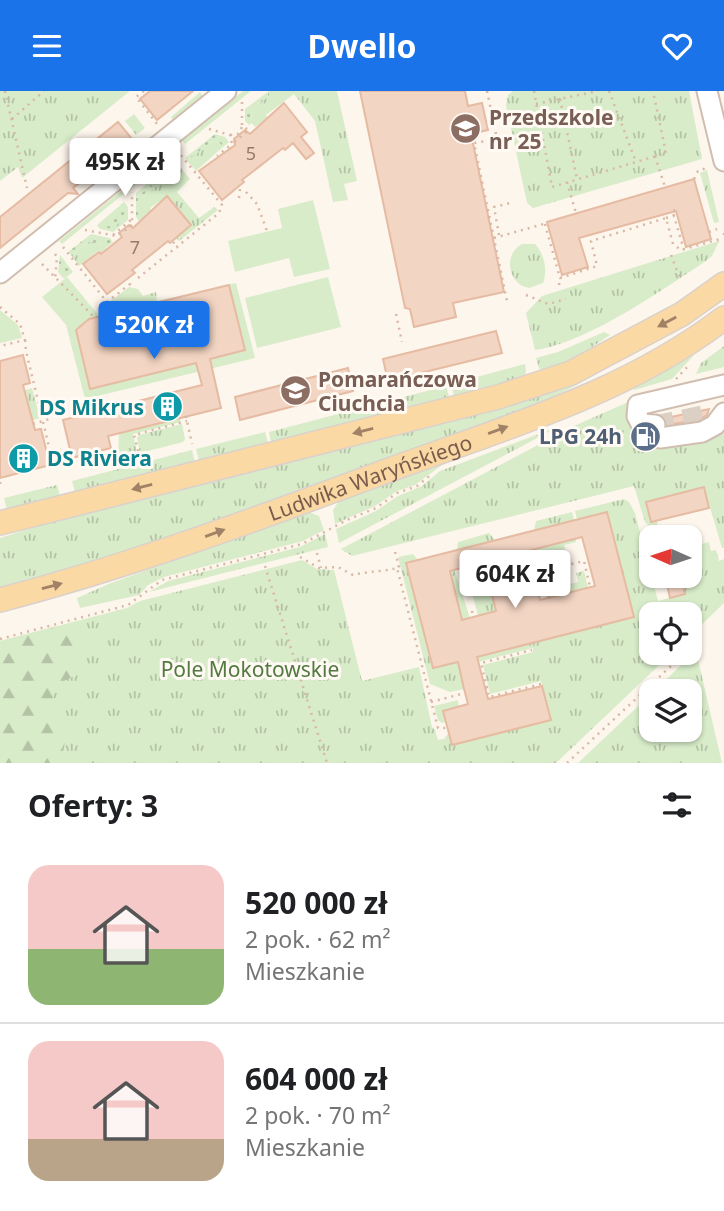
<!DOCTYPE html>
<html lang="pl">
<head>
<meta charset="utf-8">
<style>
	:root { --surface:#fff; --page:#f6f6f6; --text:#202124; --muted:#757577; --line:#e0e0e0; --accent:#1a73e8 }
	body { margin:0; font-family:"Noto Sans",sans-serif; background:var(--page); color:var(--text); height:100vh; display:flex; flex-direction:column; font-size:26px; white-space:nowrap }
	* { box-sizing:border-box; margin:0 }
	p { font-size:23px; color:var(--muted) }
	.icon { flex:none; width:38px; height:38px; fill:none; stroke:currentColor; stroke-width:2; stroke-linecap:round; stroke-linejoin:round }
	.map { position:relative; height:672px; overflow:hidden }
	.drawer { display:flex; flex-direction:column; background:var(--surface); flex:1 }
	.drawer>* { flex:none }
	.needle { width:46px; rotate:273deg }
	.fabs { position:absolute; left:639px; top:434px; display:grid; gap:14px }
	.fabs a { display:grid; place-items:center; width:63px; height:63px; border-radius:14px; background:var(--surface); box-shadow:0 2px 5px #0004; font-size:35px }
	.price { position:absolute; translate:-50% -60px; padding:0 16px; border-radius:7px; background:#fff; color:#222; font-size:23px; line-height:46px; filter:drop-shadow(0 2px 4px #0008) }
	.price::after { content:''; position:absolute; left:50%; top:42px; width:21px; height:16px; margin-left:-10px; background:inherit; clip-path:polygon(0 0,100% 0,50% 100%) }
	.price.on { background:var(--accent); color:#fff }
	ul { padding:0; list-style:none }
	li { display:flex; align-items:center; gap:21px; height:175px; padding:0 28px }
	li+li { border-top:2px solid var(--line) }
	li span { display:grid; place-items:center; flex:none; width:196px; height:140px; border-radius:21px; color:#555 }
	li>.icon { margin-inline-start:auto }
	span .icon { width:84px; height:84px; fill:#fffc; stroke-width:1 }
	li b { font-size:30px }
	h2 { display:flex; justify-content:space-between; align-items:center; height:84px; padding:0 28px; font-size:30px }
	header { display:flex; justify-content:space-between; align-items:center; height:91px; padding:0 28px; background:var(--accent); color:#fff; font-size:32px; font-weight:700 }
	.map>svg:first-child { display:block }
</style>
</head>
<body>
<header><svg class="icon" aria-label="menu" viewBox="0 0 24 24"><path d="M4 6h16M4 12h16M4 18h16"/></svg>Dwello<svg class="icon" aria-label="heart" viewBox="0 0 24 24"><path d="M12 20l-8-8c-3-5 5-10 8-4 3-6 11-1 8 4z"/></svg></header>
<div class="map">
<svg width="724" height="672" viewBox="0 0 724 672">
	<defs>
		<pattern id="grass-tufts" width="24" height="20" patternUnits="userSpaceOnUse" patternTransform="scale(1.75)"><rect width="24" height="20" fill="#d8ecc9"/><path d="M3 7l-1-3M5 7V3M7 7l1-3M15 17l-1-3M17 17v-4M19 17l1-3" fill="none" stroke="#b4c2a5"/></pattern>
		<pattern id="forest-firs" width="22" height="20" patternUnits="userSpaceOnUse" patternTransform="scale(1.75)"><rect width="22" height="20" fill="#d8ecc9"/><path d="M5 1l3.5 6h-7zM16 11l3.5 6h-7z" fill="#b4c2a5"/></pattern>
		<pattern id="garden-dots" width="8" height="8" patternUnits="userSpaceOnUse" patternTransform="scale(1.75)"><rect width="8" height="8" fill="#d8ecc9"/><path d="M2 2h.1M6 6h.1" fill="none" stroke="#b4c2a5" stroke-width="1.8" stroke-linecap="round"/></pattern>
	</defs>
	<rect width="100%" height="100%" fill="#fdf6ec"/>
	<path fill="url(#grass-tufts)" d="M0,0H130L22,87L18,76L0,90Z
		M243,0H251L185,53L182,49Z
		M269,0H337L357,90L344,93L348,109L333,111L315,30L294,3L266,24L268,27L255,36L252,32L251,19L269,5Z
		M513,0H689L702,68L533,117L527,112L506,14L508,4Z
		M200,1L205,8L176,33L171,26Z
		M134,23L145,37L136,44L125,30Z
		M212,50L220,52L223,56L196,80L187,70Z
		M167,63L169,66L62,153L59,150Z
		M175,70L177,73L136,107V102Z
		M180,76L190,88L177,101L199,127L214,116L218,119L179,150L176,147L191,134L167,105L150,117L152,120L145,125L142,122V107Z
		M707,79L719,131L714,132L700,82Z
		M124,111L128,116V129L113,141L100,138L97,134Z
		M90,150L107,156L101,162L99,159L79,175L71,164Z
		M719,150L712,165L706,170C662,199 587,252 535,259L526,222L542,205Z
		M522,153H535C544,162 548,180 543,192L529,197L522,195C507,186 505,162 522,153Z
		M129,196L138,198L143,205L156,201L157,210L100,226L107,213Z
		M0,219L18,234L22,247L0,252Z
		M604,241L610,244L577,266L543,280L539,277L536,267L558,261Z
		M724,255V276L696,283L701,272Z
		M695,263L672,288L634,299V298Z
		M525,273L526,282L522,287L454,305L451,293Z
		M724,282V290L638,308L628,315L637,357L724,339V457H722L704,396L646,411L651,431L657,430L658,436L649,435L645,431L634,395L352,465L341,458L574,335L635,308Z
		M597,283L545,311C365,376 186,448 0,496V447L54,430L495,319L541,305Z
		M446,295L449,306L271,351L269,341Z
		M32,297L40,327L33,329L25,299Z
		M180,327L181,331L133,343L137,362L118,367L119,342Z
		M182,333L185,348L183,351L140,362L137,347L139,344Z
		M560,335L339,452L336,438L376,420L398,405L422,395L440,380Z
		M265,341L268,352L199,370L196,358Z
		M192,359L195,371L75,401L72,390Z
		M446,371L415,394L397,400L375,415L335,433L333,419L339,410Z
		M57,394L60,405L7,419L4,407Z
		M624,408L629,411L635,422L658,510L685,503L680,485H690V456L709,451L711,460L716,459L719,470L724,468V512L690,545V523H651V562H672L556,672H0V550L127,517L140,510L302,469L317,478L334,479L362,590L419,576L432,636L435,639L438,649L444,648L449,641L452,654L551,629L541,590L490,603L483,574L533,561V557L478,571L471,568L634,526L607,421L577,428L575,420Z
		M309,421L319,425L324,439L303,450L164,486L148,494L139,504L80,517L77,507L111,492Z
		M572,421L574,429L534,439L536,430Z
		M489,442L495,449L457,459L458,451Z
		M325,443L328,456L149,501L168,490L300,456Z
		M575,448L576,451L564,454L566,462L549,466L540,462L538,457Z
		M413,463L418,469L407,472L433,577L458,571L464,598L450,601L430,593L398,466Z
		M454,478L470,527L462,529L450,480Z
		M584,480L588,497L556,505L554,497L578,491L576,482Z
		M490,493L496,520L478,525L471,498Z
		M696,560L722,672H578L651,603V639H690V600H654Z
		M458,609L459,616L444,620L446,631L442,632L438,629L434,615Z"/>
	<path fill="url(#forest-firs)" d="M78,530L80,582C71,588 58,591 52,598L65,651L61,672H0V550Z"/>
	<path fill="url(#garden-dots)" d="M269,0V5L251,19L252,32L249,34L245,30V18Z
		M215,43L225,46L229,51L223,56L220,52L212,50L187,70L185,67Z
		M177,73L180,76L142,107V122L145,125L139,130L136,126V107Z
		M124,116L125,127L112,138L101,135Z
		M91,143L110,147L113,151L107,156L90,150L71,164L68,161Z
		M60,164L73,181L64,188L58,181Z"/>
	<path fill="#d8ecc9" d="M313,109L330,178L294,186L289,167L235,181L228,150L282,137L278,118Z
		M67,186L100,226L236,192L255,267L85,308L66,234L42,206Z
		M328,186L341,236L257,257L245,207Z"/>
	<path fill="#f3d5c3" stroke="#e6bba3" stroke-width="2" fill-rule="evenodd" d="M150,0H193L157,29L140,8Z
		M360,0H465L468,15L482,12L488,39L471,43L504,201L453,212L456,226L414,236L410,218L405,217Z
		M284,12L307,41L301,46L314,62L306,68L293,52L285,59L283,57L242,89L244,91L222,109L199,80L235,54L234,48L245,39L250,43Z
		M118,31L133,49L73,97L78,103L68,102L0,157V126Z
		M694,88L711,148L686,156L676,120L579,147L588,176L562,184L547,131Z
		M167,105L191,134L170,152L168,150L132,179L135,182L107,203L83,173L99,161L101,163L122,146L119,142L129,134L133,137Z
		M229,194L245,259L210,268L221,317L108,345L111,357L72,367L63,329L202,294L196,272L90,298L76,239L89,228Z
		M496,240L502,262L388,290L383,268Z
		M23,264L30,292L23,294L35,339L41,338L50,374L0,387V270Z
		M348,277L353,300L240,329L235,306Z
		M709,318L707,324L698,329L667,334L666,327Z
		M704,396L709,417L651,431L646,411Z
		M607,421L634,526L477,566L488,608L542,595L551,629L452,654L443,620L468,613L464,598L458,571L433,577L406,472ZM582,446L595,495L540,509L528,460ZM484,471L496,520L462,529L450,480Z
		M665,485H680L685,503L670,507Z"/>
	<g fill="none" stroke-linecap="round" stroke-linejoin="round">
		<path stroke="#dcd0c4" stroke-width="19" stroke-dasharray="19 10" stroke-linecap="butt" d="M655,334L711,322"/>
		<defs>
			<path id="minor" d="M707,0L724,70
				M0,182L226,0
				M641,333L646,340L660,347L702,341L715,334L724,322
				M655,334L641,333L637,325L638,314L724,294"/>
			<g id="major">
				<path d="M0,432L498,306L571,282L682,223L724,193"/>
				<path id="s1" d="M0,509C134,474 262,426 392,378C507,336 626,302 724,227"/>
			</g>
		</defs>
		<use href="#minor" stroke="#d1beb0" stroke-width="23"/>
		<use href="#major" stroke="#dad1cd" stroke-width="26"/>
		<path stroke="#d9b8a5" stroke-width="2.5" stroke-dasharray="2 5" stroke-linecap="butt" d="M5,0L27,97
			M144,0L136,6L157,33
			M487,0L497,48L474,52L507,210
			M534,0L552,96L666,62L653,0
			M609,0L636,71
			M560,8L577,88
			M242,11V35
			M536,13L598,0
			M12,28L44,0
			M495,34L563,20
			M209,38L230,44L232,53L217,65
			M230,44C238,44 240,43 242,35L249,39L232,53
			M655,65L665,96
			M694,88L698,80L709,76
			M567,91L576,122
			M246,101L257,113L267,140
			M239,107L240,98
			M674,125L672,120L675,119
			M666,127L674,125L684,159
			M545,133L560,187L597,175L591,150L666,127L673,153L681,159L720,148
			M85,139L117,145L132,134V101
			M709,141L717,138
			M724,142V145
			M113,144L132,128
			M499,144L494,116L510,112
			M494,147L547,132
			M173,151L178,157
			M63,156L107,211L130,193L126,189
			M55,163L57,166L55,188
			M671,164L681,190
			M42,173L95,227
			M138,187L219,122L222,114L179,62
			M559,194L560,187
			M526,204L548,213L566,208
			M0,216L20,233L25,249L0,255
			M396,223L402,251
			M25,249L26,260L50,360
			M676,288L690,273
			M186,325L192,353
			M33,333L53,327
			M47,361L61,358
			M140,367L134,344L187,330
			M0,391L1,396
			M395,461L399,475L397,477
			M317,462L321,477
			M300,466L319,477L338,476L353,484C368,480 382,481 397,477L438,637H448
			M265,475L327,672
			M551,478L584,470L590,496
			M549,507L547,498L553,488
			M472,520L473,526
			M0,548L128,514L162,489L302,453L347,429L376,417L397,402L417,395L432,383
			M487,597L481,572L532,559
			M485,598L487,597L489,606L541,593
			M431,611L465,602
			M567,672L685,562"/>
		<use href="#minor" stroke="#fff" stroke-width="19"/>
		<use href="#major" stroke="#fbd9a5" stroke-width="23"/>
	</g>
	<defs><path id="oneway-solid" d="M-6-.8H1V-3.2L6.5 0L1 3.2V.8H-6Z" transform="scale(1.75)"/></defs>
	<g fill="#a18267">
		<use href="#oneway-solid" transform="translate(667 231) rotate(152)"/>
		<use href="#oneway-solid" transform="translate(498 339) rotate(-20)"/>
		<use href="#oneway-solid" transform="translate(363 340) rotate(166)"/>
		<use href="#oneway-solid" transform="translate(142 396) rotate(166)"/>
		<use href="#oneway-solid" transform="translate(215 442) rotate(-20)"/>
		<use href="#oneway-solid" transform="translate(52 495) rotate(-15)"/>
	</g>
	<defs>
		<symbol id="school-disc" viewBox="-11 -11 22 22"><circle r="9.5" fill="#8d6e63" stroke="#fffaf3"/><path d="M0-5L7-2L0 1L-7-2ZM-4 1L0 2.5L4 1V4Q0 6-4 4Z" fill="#fff"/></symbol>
		<symbol id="building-disc" viewBox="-11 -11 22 22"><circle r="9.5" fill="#0f9aa8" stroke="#fffaf3"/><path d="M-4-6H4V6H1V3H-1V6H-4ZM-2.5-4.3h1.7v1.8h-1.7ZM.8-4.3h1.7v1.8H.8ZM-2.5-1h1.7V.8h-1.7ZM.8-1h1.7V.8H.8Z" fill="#fff"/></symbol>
		<symbol id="fuel-disc" viewBox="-11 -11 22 22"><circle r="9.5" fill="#5c6f8a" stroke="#fffaf3"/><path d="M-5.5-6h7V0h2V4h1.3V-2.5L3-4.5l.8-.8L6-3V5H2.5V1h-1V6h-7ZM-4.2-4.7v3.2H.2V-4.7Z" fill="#fff"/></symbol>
	</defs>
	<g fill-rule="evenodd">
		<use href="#school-disc" x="448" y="20" width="35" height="35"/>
		<use href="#school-disc" x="278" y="282" width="35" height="35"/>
		<use href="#building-disc" x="150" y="298" width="35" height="35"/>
		<use href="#fuel-disc" x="628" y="328" width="35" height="35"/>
		<use href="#building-disc" x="6" y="350" width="35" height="35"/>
	</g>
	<g text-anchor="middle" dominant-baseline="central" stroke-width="6" stroke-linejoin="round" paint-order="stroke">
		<g font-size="18" fill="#987a6a">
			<text x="251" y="62">5</text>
			<text x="135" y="156">7</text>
		</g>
		<g font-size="21" font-weight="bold" fill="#785e54" stroke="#fffaf3" text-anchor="start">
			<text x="489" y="26">Przedszkole<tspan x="489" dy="24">nr 25</tspan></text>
			<text x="318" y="288">Pomarańczowa<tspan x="318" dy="24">Ciuchcia</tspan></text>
		</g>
		<g font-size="21" font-weight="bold" fill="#0d838f" stroke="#fffaf3" text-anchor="end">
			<text x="144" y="316">DS Mikrus</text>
			<text x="47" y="367" text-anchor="start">DS Riviera</text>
		</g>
		<g font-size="21" font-weight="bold" fill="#4e5e75" stroke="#fffaf3" text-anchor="end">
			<text x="622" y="345">LPG 24h</text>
		</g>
		<g font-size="21" fill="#7a5c4d" stroke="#fffaf3">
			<text stroke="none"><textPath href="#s1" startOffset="390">Ludwika Waryńskiego</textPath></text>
		</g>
		<g font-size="21" fill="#537a41" stroke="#fffaf3">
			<text x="250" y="578">Pole Mokotowskie</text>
		</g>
	</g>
</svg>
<div class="fabs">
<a><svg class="needle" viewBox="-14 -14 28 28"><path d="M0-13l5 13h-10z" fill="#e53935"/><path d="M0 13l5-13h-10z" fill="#757577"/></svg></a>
<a><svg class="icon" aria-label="locate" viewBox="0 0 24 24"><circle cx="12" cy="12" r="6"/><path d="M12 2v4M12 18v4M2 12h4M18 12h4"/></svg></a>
<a><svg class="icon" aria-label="layers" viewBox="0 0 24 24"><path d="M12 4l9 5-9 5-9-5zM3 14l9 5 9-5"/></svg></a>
</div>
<b class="price" style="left:125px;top:107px">495K zł</b>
<b class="price on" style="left:154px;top:270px">520K zł</b>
<b class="price" style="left:515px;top:519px">604K zł</b>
</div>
<section class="drawer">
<h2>Oferty: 3<svg class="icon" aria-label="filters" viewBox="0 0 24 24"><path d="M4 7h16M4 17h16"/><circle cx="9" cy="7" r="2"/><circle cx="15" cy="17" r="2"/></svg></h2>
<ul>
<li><span style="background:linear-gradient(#f6c9c9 60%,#8fb573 0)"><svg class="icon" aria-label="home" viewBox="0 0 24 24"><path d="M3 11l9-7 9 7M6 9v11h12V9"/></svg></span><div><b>520 000 zł</b><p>2 pok. · 62 m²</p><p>Mieszkanie</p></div></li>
<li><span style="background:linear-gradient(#f6c9c9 70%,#b9a48a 0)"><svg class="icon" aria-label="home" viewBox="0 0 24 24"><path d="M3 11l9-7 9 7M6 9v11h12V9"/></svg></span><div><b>604 000 zł</b><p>2 pok. · 70 m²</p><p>Mieszkanie</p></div></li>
</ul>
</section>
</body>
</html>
